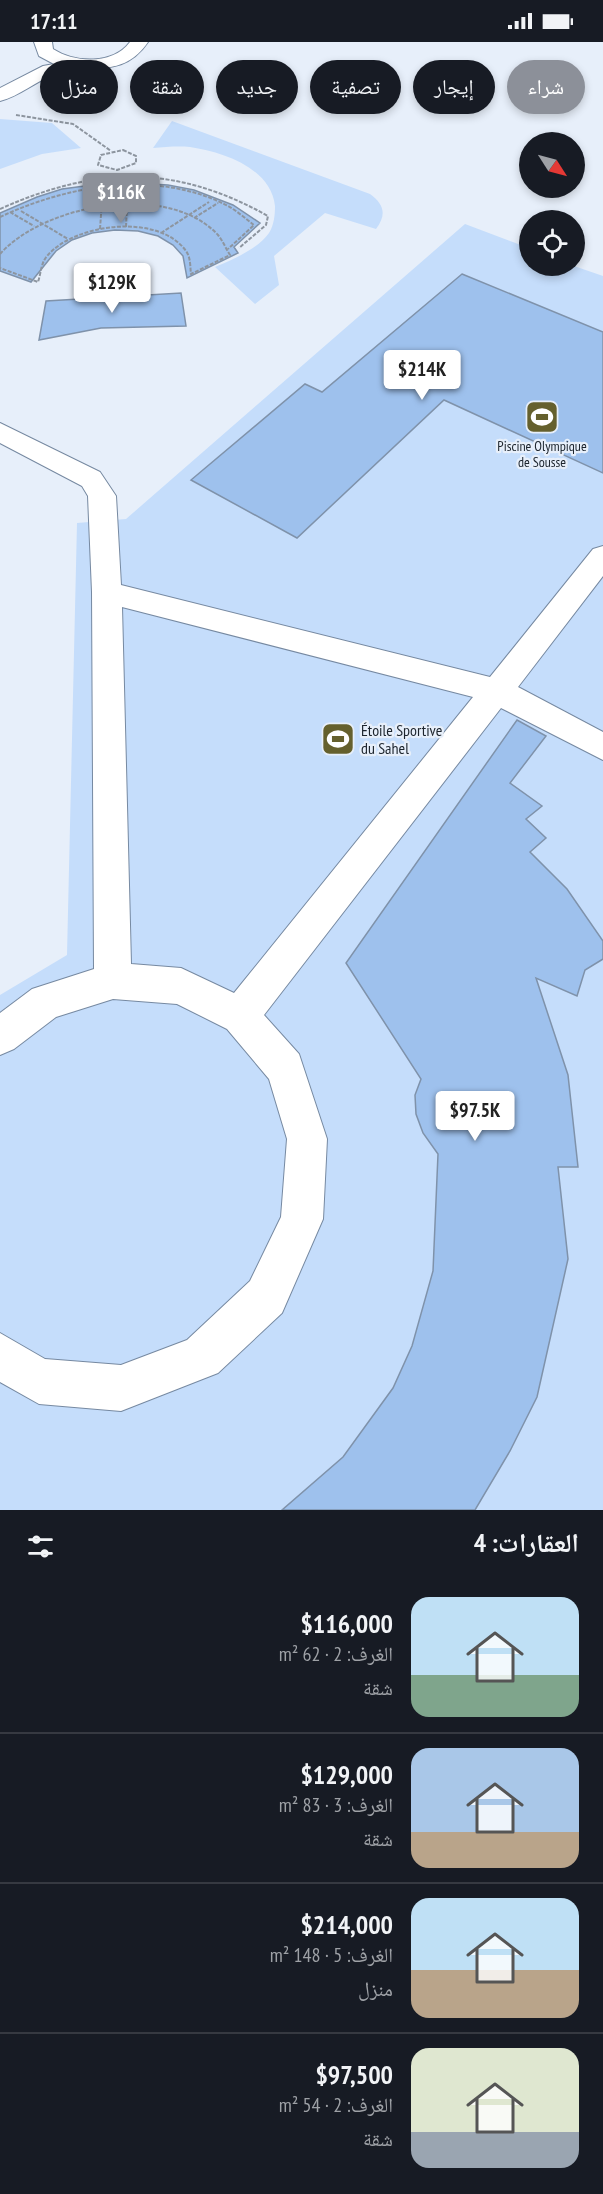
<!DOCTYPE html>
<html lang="ar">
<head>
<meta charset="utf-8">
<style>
	:root { --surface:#171b24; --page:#20242c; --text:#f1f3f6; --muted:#9ea1a6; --line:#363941; --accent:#8c9099 }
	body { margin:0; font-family:"PT Sans Narrow","Noto Naskh Arabic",sans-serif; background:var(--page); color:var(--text); direction:rtl; height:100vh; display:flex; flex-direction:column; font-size:22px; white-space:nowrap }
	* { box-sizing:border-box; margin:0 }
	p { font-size:20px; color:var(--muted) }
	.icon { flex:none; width:33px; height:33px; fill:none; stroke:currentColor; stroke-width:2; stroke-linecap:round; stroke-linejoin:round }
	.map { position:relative; height:1468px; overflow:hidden; direction:ltr }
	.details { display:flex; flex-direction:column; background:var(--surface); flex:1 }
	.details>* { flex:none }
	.top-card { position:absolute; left:18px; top:18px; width:567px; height:54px; direction:rtl; display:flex; gap:12px }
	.needle { width:39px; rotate:126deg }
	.controls { position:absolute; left:519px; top:90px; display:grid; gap:12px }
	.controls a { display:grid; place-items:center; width:66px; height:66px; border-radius:50%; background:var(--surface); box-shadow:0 3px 9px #0003; font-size:30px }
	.price { position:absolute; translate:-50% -51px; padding:0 14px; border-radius:6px; background:#fff; color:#222; font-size:20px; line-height:39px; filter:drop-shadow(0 2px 3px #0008) }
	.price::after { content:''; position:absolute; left:50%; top:36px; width:18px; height:14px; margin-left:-9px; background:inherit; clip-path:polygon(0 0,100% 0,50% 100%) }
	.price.current { background:var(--accent); color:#fff }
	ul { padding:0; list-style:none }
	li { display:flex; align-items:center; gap:18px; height:150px; padding:0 24px }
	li+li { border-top:2px solid var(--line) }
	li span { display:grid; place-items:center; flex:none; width:168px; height:120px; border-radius:18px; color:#555 }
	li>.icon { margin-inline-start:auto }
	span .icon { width:72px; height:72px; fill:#fffc; stroke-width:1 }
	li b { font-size:26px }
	h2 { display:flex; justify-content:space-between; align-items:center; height:72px; padding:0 24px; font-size:26px }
	.pill { padding:0 21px; border-radius:27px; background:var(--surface); box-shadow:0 3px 9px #0003; font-size:21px; line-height:54px }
	.pill.current { background:var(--accent); color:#fff }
	.status { display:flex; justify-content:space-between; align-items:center; height:42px; padding:0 30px; background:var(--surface); direction:ltr }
	.status svg { height:16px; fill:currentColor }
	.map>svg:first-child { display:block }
</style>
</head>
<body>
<div class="status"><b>17:11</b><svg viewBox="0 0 49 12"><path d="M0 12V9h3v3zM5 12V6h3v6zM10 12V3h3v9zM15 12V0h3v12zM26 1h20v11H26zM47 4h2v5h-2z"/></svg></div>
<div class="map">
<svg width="603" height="1468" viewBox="0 0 603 1468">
	<rect width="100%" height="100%" fill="#e7effa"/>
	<path fill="#c5ddfb" d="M0,77L52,81L81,106L42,112L0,127Z
		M172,79L370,152C384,162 387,173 376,187L325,171L274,214L279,243L255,262L215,225C232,218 258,207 269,191C274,183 275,173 275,164C271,126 223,110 190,105C178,104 165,105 153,106Z
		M465,182L529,206L530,224H574L603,234V1468H0V953L67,913L77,481L126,477Z"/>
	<path fill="#9ec1ed" stroke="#7f92aa" stroke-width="1.5" d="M115,140L168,143L194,148L233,163L260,181L234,205L238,211L187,236L183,214L173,203L158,194L138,189L115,188L92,191L72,198L56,209L31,240L0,229V171L37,155L62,147Z
		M462,232L603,290V431L444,358L297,496L191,438L305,342L322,350Z
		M181,251L186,284L101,286L39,298L46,259Z
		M517,678L546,694L510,741L542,764L526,777L546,796L530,810L567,847L603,899V917L585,928L577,954L536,936L568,1033L578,1125H558L568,1217L537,1355L510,1409L475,1468H282L343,1415L393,1346L412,1304L433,1229L438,1112L423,1091L416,1072L415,1053L421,1037L346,921Z"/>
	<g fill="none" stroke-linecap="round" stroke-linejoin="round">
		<defs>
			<path id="minor" d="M34,0H52L53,7C75,21 113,23 130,0H148C122,38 91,20 55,32C36,39 20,54 0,59V46L43,24L54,22L39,14Z
				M0,381L100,430L116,454L121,543L490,635L593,507L603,504V534L518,645L603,690V718L501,666L264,973L299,1012L327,1097L323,1177L282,1271L218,1331L121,1369L39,1362L0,1340V1291L45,1317L121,1323L187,1298L250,1239L281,1175L287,1097L269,1037L227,987L177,962L113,957L56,975L14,1007L0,1013V971L32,947L94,927L92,550L88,454L82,444L0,401ZM122,565L473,655L234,951L181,926L131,922Z"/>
		</defs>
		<use href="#minor" stroke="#7689a1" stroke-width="2"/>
		<path stroke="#8d959f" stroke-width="2" stroke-dasharray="4 1.5" stroke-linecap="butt" d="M16,73L73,82L111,109
			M123,108L136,114V121L117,128L98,123L101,113Z
			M114,150V163
			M0,167C96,124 175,122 268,174L266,183L239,206
			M21,169L68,197
			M10,170L34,184
			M0,175C69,143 157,127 228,164C237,169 246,177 254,183L228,207
			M194,176L218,161
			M126,185L128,144
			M100,187L103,145
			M161,191L209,160
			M0,212C45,162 168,139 218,193C223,199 226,207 230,213L191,232C190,225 191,216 186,209C159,171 75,181 47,214C41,221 41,231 38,240L0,226"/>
		<use href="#minor" fill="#fff" fill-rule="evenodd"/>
	</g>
	<defs>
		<symbol id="stadium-square" viewBox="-11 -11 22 22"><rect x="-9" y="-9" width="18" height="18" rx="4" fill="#65602d" stroke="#e7effa"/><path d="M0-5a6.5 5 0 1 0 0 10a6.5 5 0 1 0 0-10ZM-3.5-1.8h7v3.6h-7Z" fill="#fff"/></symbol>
	</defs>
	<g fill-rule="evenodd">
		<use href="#stadium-square" x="523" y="356" width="38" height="38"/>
		<use href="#stadium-square" x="319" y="678" width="38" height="38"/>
	</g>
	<g text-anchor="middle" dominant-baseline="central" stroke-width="4.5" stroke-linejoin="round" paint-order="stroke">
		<g font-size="14" fill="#1c242d" stroke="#e7effa">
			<text x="542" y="404">Piscine Olympique<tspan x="542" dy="16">de Sousse</tspan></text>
		</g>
		<g font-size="16" fill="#1c242d" stroke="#e7effa" text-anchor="start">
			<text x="361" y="688">Étoile Sportive<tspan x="361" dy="18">du Sahel</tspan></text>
		</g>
	</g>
</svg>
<div class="controls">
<a><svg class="needle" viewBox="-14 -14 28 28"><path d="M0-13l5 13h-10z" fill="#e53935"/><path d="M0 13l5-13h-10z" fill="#9ea1a6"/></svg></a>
<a><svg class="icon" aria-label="locate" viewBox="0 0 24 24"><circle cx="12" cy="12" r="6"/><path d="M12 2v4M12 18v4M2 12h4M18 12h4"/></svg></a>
</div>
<b class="price current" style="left:121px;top:182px">$116K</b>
<b class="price" style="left:112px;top:272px">$129K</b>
<b class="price" style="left:422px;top:359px">$214K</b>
<b class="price" style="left:475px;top:1100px">$97.5K</b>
<div class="top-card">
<a class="pill current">شراء</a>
<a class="pill">إيجار</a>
<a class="pill">تصفية</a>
<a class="pill">جديد</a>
<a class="pill">شقة</a>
<a class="pill">منزل</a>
</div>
</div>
<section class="details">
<h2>العقارات: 4<svg class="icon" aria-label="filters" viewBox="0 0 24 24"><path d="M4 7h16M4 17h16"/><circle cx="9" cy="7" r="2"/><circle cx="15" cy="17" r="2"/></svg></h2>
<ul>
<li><span style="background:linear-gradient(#bfe0f5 65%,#7fa58c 0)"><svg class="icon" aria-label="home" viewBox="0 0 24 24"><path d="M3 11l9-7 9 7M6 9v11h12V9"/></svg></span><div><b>$116,000</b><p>الغرف: 2 · 62 m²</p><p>شقة</p></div></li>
<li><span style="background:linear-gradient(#a9c7e8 70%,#b9a48a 0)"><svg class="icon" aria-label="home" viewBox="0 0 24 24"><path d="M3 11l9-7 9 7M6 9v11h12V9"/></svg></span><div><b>$129,000</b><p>الغرف: 3 · 83 m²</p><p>شقة</p></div></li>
<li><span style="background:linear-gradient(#bfe0f5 60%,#b9a48a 0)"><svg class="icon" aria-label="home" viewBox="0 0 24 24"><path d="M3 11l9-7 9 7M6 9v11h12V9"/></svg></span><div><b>$214,000</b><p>الغرف: 5 · 148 m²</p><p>منزل</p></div></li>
<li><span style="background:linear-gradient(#dfe7d0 70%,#9aa5b1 0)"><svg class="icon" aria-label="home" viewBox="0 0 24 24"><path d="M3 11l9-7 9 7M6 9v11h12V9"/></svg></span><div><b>$97,500</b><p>الغرف: 2 · 54 m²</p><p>شقة</p></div></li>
</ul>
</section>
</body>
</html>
